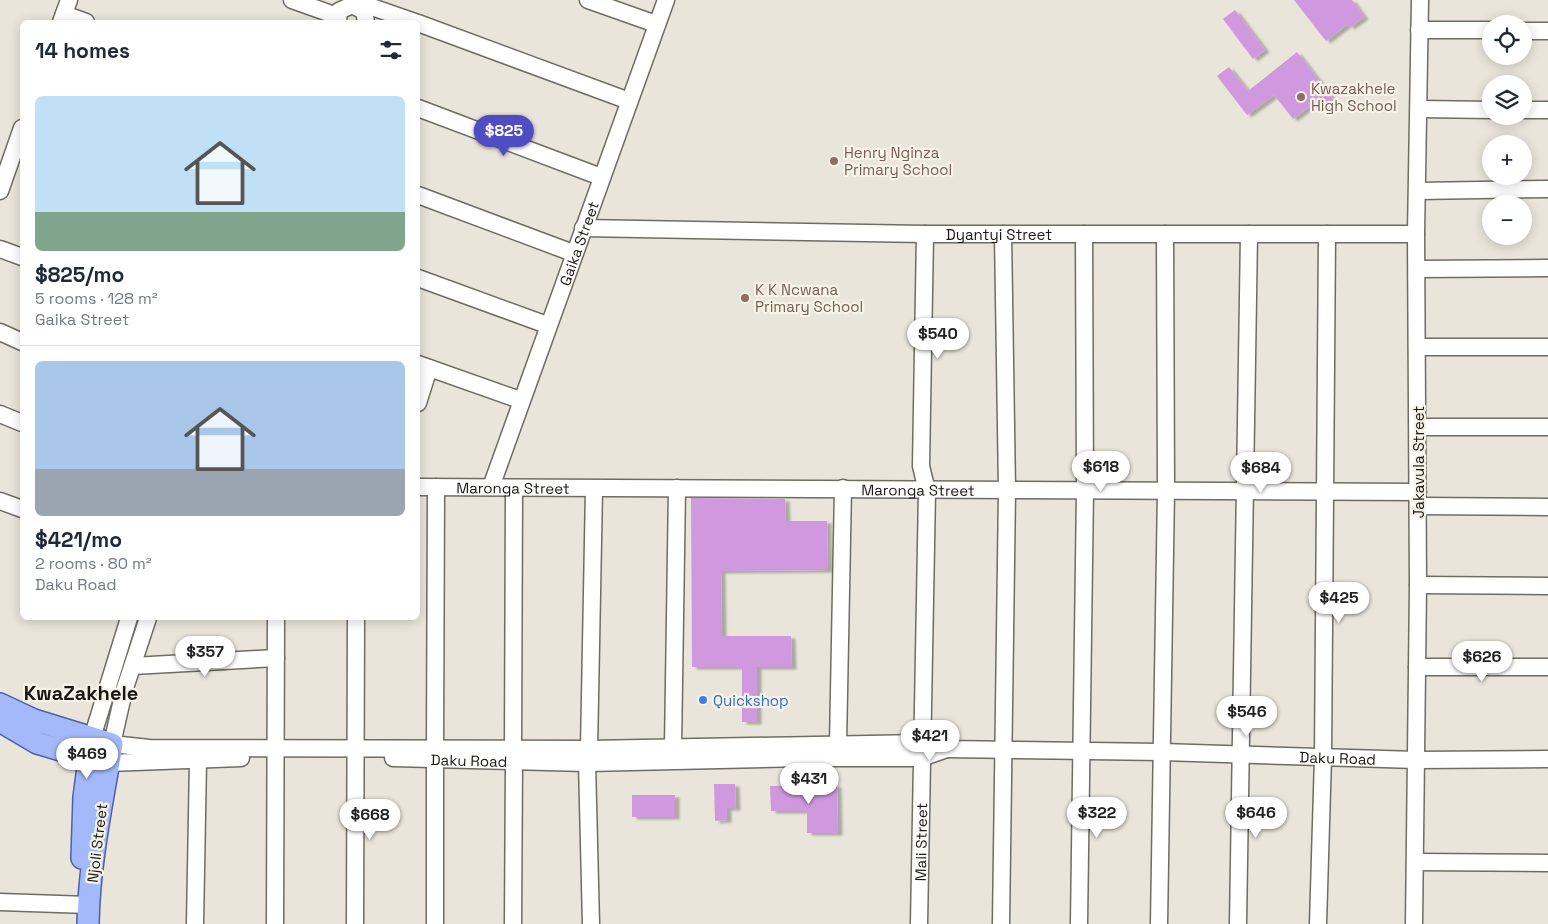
<!DOCTYPE html>
<html lang="en">
<head>
<meta charset="utf-8">
<style>
	:root { --surface:#fff; --page:#f2f2f3; --text:#1f2937; --muted:#747a83; --line:#e0e1e3; --accent:#504dc4 }
	body { margin:0; font-family:"Space Grotesk",sans-serif; background:var(--page); color:var(--text); height:100vh; display:flex; flex-direction:column; font-size:19px; white-space:nowrap }
	* { box-sizing:border-box; margin:0 }
	p { font-size:16px; color:var(--muted) }
	.icon { flex:none; width:28px; height:28px; fill:none; stroke:currentColor; stroke-width:2; stroke-linecap:round; stroke-linejoin:round }
	.map { position:relative; flex:1; overflow:hidden }
	.drawer { position:absolute; left:20px; top:20px; width:400px; height:600px; display:flex; flex-direction:column; background:var(--surface); border-radius:8px; box-shadow:0 2px 12px #0003 }
	.drawer>* { flex:none }
	.controls { position:absolute; left:1482px; top:15px; display:grid; gap:10px }
	.controls a { display:grid; place-items:center; width:50px; height:50px; border-radius:50%; background:var(--surface); box-shadow:0 2px 12px #0003; font-size:25px }
	.price { position:absolute; translate:-50% -42px; padding:0 11px; border-radius:18px; background:#fff; color:#222; font-size:16px; line-height:32px; filter:drop-shadow(0 1px 2px #0008) }
	.price::after { content:''; position:absolute; left:50%; top:30px; width:15px; height:11px; margin-left:-8px; background:inherit; clip-path:polygon(0 0,100% 0,50% 100%) }
	.price.on { background:var(--accent); color:#fff }
	ul { padding:0; list-style:none }
	li { display:grid; align-content:center; gap:10px; height:265px; padding:0 15px }
	li+li { border-top:1px solid var(--line) }
	li span { display:grid; place-items:center; height:155px; border-radius:8px; color:#555 }
	li>.icon { margin-inline-start:auto }
	span .icon { width:90px; height:90px; fill:#fffc; stroke-width:1 }
	li b { font-size:21px }
	h2 { display:flex; justify-content:space-between; align-items:center; height:60px; padding:0 15px; font-size:21px }
	.map>svg:first-child { display:block }
</style>
</head>
<body>
<div class="map">
<svg width="1548" height="924" viewBox="0 0 1548 924">
	<defs>
		<filter id="shadow"><feDropShadow dx="4.5" dy="2.5" stdDeviation="1" flood-color="#0004"/></filter>
	</defs>
	<rect width="100%" height="100%" fill="#e9e5db"/>
	<path fill="#d099df" filter="url(#shadow)" d="M1294,0H1352L1364,17L1350,27L1348,24L1326,41Z
		M1235,10L1265,50L1253,59L1223,19Z
		M1297,52L1333,99L1320,109L1314,103L1293,119L1274,95L1247,115L1217,76L1229,67L1248,91Z
		M691,498L785,499L786,521H827L828,570L721,571L722,636H791L792,667H757V722H742V667H692Z
		M714,784H735L736,808H727V820L715,821Z
		M837,785L838,833H807V811H771L770,786Z
		M632,795H675V817H632Z"/>
	<g fill="none" stroke-linecap="round" stroke-linejoin="round">
		<defs>
			<g id="minor">
				<path d="M292,0L337,16"/>
				<path d="M588,0L656,24"/>
				<path d="M366,5L415,22"/>
				<path d="M64,14L86,22"/>
				<path d="M61,22L69,0"/>
				<path d="M338,22L339,11L352,5L364,11L366,22"/>
				<path d="M418,23L629,101"/>
				<path d="M1419,30H1491"/>
				<path d="M1524,31H1548"/>
				<path d="M418,108L601,177"/>
				<path d="M1420,109L1491,110"/>
				<path d="M1524,110H1548"/>
				<path d="M0,191L22,128"/>
				<path d="M1418,191L1548,189"/>
				<path d="M418,195L573,253"/>
				<path id="s1" d="M583,228L925,234H1416"/>
				<path d="M0,249L22,257"/>
				<path d="M1418,269L1548,268"/>
				<path d="M418,278L547,325"/>
				<path d="M0,332L22,342"/>
				<path d="M1418,347H1548"/>
				<path d="M418,364L520,400"/>
				<path d="M418,403L429,368"/>
				<path d="M0,414L22,423"/>
				<path d="M1418,427H1548"/>
				<path id="s2" d="M418,487L1418,492"/>
				<path id="s3" d="M491,487L666,0"/>
				<path d="M0,501L22,509"/>
				<path d="M1418,506L1548,507"/>
				<path d="M1418,585L1548,586"/>
				<path id="s4" d="M148,618L124,691L112,744L149,748L589,749L922,743L947,749L1162,752L1416,760L1548,759"/>
				<path d="M133,666L276,658"/>
				<path d="M1417,667H1548"/>
				<path d="M92,738L129,618"/>
				<path d="M838,744L843,488"/>
				<path d="M673,747L677,488"/>
				<path d="M435,748L436,487"/>
				<path d="M513,749L514,488"/>
				<path d="M589,749L594,489"/>
				<path id="s5" d="M393,758L587,763L802,758H921L947,749"/>
				<path d="M109,763L241,758"/>
				<path d="M587,763L591,924"/>
				<path d="M1416,862L1548,863"/>
				<path d="M0,902L88,905"/>
				<path d="M195,924L198,761"/>
				<path d="M275,924L276,618"/>
				<path d="M355,924L356,618"/>
				<path d="M435,924V760"/>
				<path d="M513,924L514,761"/>
				<path id="s6" d="M919,924L927,491L921,466L925,234"/>
				<path d="M1001,924L1007,490L1003,234"/>
				<path d="M1079,924L1085,490L1084,234"/>
				<path d="M1159,924L1166,490L1165,234"/>
				<path d="M1238,924L1249,234"/>
				<path d="M1318,924L1323,757L1327,234"/>
				<path d="M1414,924L1418,585L1416,234L1420,0"/>
			</g>
			<path id="major" d="M0,704L34,720L112,744C102,803 89,864 88,924
				M0,721L37,743L101,762
				M82,858L84,797L92,738"/>
		</defs>
		<use href="#minor" stroke="#6f6c63" stroke-width="19"/>
		<use href="#major" stroke="#4c62a8" stroke-width="24"/>
		<use href="#minor" stroke="#fff" stroke-width="16"/>
		<use href="#major" stroke="#a4b9fa" stroke-width="21"/>
	</g>
	<g fill="#8d6e63" stroke="#f6f3e8" stroke-width="2">
		<circle cx="1301" cy="97" r="5"/>
		<circle cx="834" cy="161" r="5"/>
		<circle cx="745" cy="298" r="5"/>
	</g>
	<circle fill="#3f7fe0" stroke="#f6f3e8" stroke-width="2" cx="703" cy="700" r="5"/>
	<g text-anchor="middle" dominant-baseline="central" stroke-width="4.5" stroke-linejoin="round" paint-order="stroke">
		<g font-size="15" fill="#785e54" stroke="#f6f3e8" text-anchor="start">
			<text x="1311" y="88">Kwazakhele<tspan x="1311" dy="17">High School</tspan></text>
			<text x="844" y="152">Henry Nginza<tspan x="844" dy="17">Primary School</tspan></text>
			<text x="755" y="289">K K Ncwana<tspan x="755" dy="17">Primary School</tspan></text>
		</g>
		<g font-size="15" fill="#191814" stroke="#f6f3e8">
			<text stroke="none"><textPath href="#s1" startOffset="416">Dyantyi Street</textPath></text>
			<text stroke="none"><textPath href="#s3" startOffset="259">Gaika Street</textPath></text>
			<text transform="translate(1418 462) rotate(-90)">Jakavula Street</text>
			<text stroke="none"><textPath href="#s2" startOffset="95">Maronga Street</textPath></text>
			<text stroke="none"><textPath href="#s2" startOffset="500">Maronga Street</textPath></text>
			<text stroke="none"><textPath href="#s4" startOffset="1358">Daku Road</textPath></text>
			<text stroke="none"><textPath href="#s5" startOffset="76">Daku Road</textPath></text>
			<text stroke="none"><textPath href="#s6" startOffset="82">Mali Street</textPath></text>
			<text transform="translate(97 843) rotate(-83)">Njoli Street</text>
		</g>
		<g font-size="15" fill="#366cbe" stroke="#f6f3e8" text-anchor="start">
			<text x="713" y="700">Quickshop</text>
		</g>
		<g font-size="20" font-weight="bold" fill="#191814" stroke="#f6f3e8">
			<text x="81" y="693">KwaZakhele</text>
		</g>
	</g>
</svg>
<div class="controls">
<a><svg class="icon" aria-label="locate" viewBox="0 0 24 24"><circle cx="12" cy="12" r="6"/><path d="M12 2v4M12 18v4M2 12h4M18 12h4"/></svg></a>
<a><svg class="icon" aria-label="layers" viewBox="0 0 24 24"><path d="M12 4l9 5-9 5-9-5zM3 14l9 5 9-5"/></svg></a>
<a>+</a>
<a>−</a>
</div>
<b class="price on" style="left:504px;top:157px">$825</b>
<b class="price" style="left:938px;top:360px">$540</b>
<b class="price" style="left:1101px;top:493px">$618</b>
<b class="price" style="left:1261px;top:494px">$684</b>
<b class="price" style="left:1339px;top:624px">$425</b>
<b class="price" style="left:205px;top:678px">$357</b>
<b class="price" style="left:1482px;top:683px">$626</b>
<b class="price" style="left:1247px;top:738px">$546</b>
<b class="price" style="left:930px;top:762px">$421</b>
<b class="price" style="left:87px;top:780px">$469</b>
<b class="price" style="left:809px;top:805px">$431</b>
<b class="price" style="left:1097px;top:839px">$322</b>
<b class="price" style="left:1256px;top:839px">$646</b>
<b class="price" style="left:370px;top:841px">$668</b>
<section class="drawer">
<h2>14 homes<svg class="icon" aria-label="filters" viewBox="0 0 24 24"><path d="M4 7h16M4 17h16"/><circle cx="9" cy="7" r="2"/><circle cx="15" cy="17" r="2"/></svg></h2>
<ul>
<li><span style="background:linear-gradient(#bfe0f5 75%,#7fa58c 0)"><svg class="icon" aria-label="home" viewBox="0 0 24 24"><path d="M3 11l9-7 9 7M6 9v11h12V9"/></svg></span><div><b>$825/mo</b><p>5 rooms · 128 m²</p><p>Gaika Street</p></div></li>
<li><span style="background:linear-gradient(#a9c7e8 70%,#9aa5b1 0)"><svg class="icon" aria-label="home" viewBox="0 0 24 24"><path d="M3 11l9-7 9 7M6 9v11h12V9"/></svg></span><div><b>$421/mo</b><p>2 rooms · 80 m²</p><p>Daku Road</p></div></li>
</ul>
</section>
</div>
</body>
</html>
